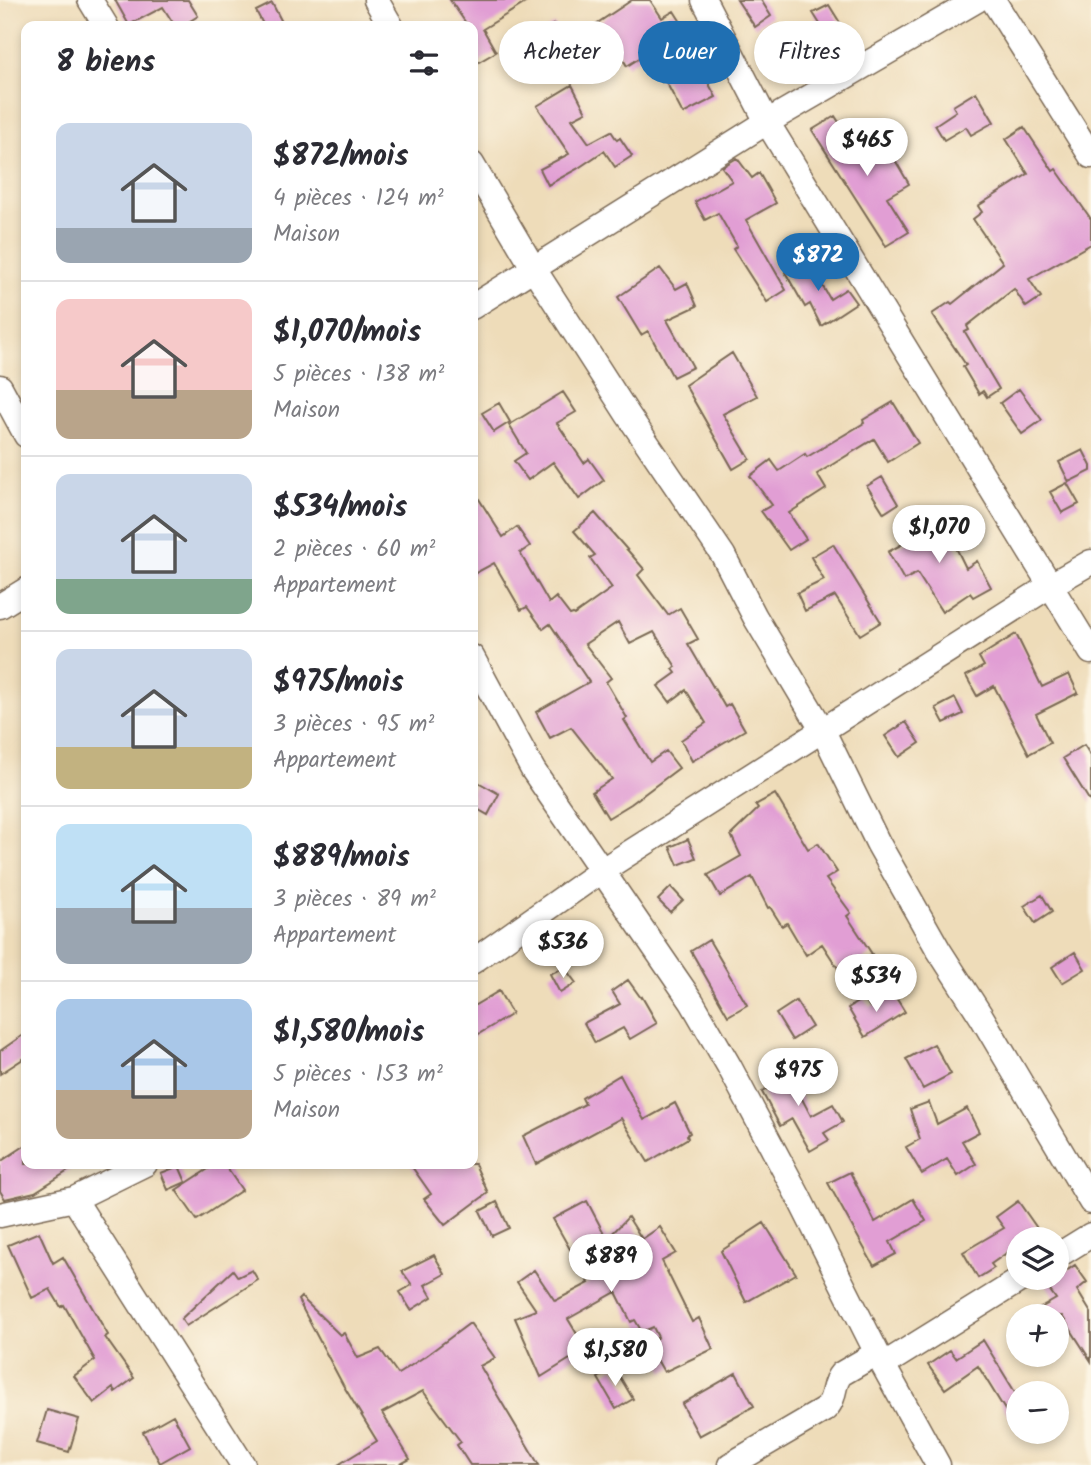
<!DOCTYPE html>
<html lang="fr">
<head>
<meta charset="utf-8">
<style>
	:root { --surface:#fff; --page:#f2f2f3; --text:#2b2b33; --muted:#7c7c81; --line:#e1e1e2; --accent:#1f6fb2 }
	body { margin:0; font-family:Kalam,sans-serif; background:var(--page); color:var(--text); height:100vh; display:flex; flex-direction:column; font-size:26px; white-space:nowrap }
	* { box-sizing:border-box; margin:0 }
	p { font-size:23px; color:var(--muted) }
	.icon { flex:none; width:38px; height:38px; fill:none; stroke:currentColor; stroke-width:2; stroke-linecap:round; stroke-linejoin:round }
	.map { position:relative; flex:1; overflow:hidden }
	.panel { position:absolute; left:21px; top:21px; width:457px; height:1148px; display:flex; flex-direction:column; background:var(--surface); border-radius:14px; box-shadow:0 4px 10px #0003 }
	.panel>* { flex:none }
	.hud { position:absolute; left:499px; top:21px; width:486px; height:63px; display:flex; gap:14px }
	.fabs { position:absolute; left:1006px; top:1227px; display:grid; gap:14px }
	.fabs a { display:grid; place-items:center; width:63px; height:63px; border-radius:50%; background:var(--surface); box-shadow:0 4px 10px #0003; font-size:35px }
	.price { position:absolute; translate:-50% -60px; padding:0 16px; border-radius:24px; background:#fff; color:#222; font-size:23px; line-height:46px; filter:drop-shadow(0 2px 4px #0008) }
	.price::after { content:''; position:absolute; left:50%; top:42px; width:21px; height:16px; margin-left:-10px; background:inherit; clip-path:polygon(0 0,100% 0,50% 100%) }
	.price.on { background:var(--accent); color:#fff }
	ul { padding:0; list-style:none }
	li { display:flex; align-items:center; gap:21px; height:175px; padding:0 35px }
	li+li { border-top:2px solid var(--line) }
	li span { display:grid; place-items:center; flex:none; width:196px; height:140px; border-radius:14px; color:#555 }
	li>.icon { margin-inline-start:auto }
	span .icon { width:84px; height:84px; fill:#fffc; stroke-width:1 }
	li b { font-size:30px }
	h2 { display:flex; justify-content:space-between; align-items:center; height:84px; padding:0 35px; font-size:30px }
	.pill { padding:0 24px; border-radius:32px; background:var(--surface); box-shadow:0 4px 10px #0003; font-size:24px; line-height:63px }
	.pill.on { background:var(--accent); color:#fff }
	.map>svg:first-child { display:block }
</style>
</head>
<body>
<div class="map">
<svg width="1091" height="1465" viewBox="0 0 1091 1465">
	<rect width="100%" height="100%" fill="#fcf5e5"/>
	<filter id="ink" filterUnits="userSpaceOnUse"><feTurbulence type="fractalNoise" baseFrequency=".0143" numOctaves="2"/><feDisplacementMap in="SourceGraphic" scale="14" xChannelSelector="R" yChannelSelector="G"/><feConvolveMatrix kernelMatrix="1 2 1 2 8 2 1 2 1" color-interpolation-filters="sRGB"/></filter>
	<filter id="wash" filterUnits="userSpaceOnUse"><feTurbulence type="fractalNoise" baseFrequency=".00686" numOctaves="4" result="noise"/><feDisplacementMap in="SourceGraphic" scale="28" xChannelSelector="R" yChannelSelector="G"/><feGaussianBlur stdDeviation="1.57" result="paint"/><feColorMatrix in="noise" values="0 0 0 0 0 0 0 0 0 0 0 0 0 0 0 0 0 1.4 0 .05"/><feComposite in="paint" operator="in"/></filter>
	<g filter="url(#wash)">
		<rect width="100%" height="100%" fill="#eedcb9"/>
		<g id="blocks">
			<path fill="#e19ed4" d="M115,0H188L198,16L182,26H175L163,7L129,25Z
				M450,0H530L483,29L496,52L472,66V26H468Z
				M632,0H650L662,18L674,11L693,41L696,40L706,57L697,62L716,97L683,114L665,80L662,82L646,54L627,66L611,39L607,41L596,24Z
				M737,0H761L771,16L755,27Z
				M272,3L284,26H264L256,11Z
				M829,5L847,34L832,43L813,13Z
				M554,24L574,56L558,66L538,35Z
				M572,85L586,112L572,119L589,143L611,131L617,140L620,138L632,156L615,167L604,151L577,169L548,185L540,169L569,154L537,106Z
				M976,92L994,122L971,135L966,127L944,140L935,125L956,111L953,106Z
				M835,116L860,155L884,141L909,184L887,197L909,232L886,246L812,130Z
				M1024,127L1053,171L1056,169L1091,219V244L1029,279L1041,297L1026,307L1014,289L967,326L969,330L965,332L999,389L987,397L983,391L979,394L963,367L966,365L932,314L950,302L952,304L1003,263L973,219L982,212L978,206L1028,174L1006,139Z
				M737,158L752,178L759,173L776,203L746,220L786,290L767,302L733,249L737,246L718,213L705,220L695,202L732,181L722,167Z
				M807,259L830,299L846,289L856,303L821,326L810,304L805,307L785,272Z
				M660,268L676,289L687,283L697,306L667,320L693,367L673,377L648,331L641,335L618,297Z
				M732,353L757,396L723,414L750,459L733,469L685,385Z
				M1019,389L1042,420L1022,434L1000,403Z
				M563,392L576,412L557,423L584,463L589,459L604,480L579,499L553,462L528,480L514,461L526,453L509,425Z
				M893,402L918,443L888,462L874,439L817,474L826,489L789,513L806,539L789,550L761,511L772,505L750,476L771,460L779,471L805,454L807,457L864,423L863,420Z
				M499,403L510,422L494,432L482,413Z
				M1083,450L1091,466V471L1069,482L1059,462Z
				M882,477L898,504L884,513L867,486Z
				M1067,483L1079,504L1062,513L1050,492Z
				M472,488L503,537L517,527L530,546L520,553L549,603L556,597L570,615L573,614L574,615L612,588L590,558L595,555L574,531L595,513L644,569L638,575L668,615L680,608L698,639L688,644L725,707L730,704L745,730L692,761L681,740L706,723L686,690L670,702L658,686L676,673L673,669L676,667L654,632L630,644L618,622L585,644L611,678L606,682L627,718L624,720L650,762L666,751L679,768L631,804L608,818L592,792L612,779L571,727L550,738L536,712L589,682L550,624L543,629L527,607L521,610L494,563L472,575Z
				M941,517L966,568L977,561L991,587L973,597L970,593L942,612L917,573L904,580L888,552L917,536L914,530Z
				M833,544L881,622L860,635L835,596L805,611L797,593L824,580L811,557Z
				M1016,634L1042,687L1069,674L1078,693L1036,714L1050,743L1029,754L994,686L977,696L966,676L984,666L979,657Z
				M955,698L963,714L944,723L936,708Z
				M906,722L920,743L899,757L885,736Z
				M1084,745L1091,756V803L1063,758Z
				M478,782L499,794L488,815L472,806V792Z
				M775,794L808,849L818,843L837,872L826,879L851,913L847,916L872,954L841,973L822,944L806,955L787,923L782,926L770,907L768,908L752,877L720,896L708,875L741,856L731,835L758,809L755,805Z
				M688,839L696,858L678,865L670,847Z
				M671,887L683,900L670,912L658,900Z
				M1042,895L1052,912L1035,923L1024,906Z
				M709,940L747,1005L728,1016L691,951Z
				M1075,952L1085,969L1062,983L1052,967Z
				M564,967L576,983L560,993L550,974Z
				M628,980L641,998L642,997L657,1023L630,1039L623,1028L595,1043L584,1023L620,1004L612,991Z
				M499,991L512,1014L472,1038V1007Z
				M893,993L905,1012L865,1037L848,1008L864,998L870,1007Z
				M796,1001L812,1027L792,1040L776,1014Z
				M26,1033V1057L0,1074V1051Z
				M934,1044L951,1074L923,1089L906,1059Z
				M782,1061L811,1116L833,1104L843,1122L824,1133L829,1140L810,1151L792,1119L780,1126L762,1092L772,1086L765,1070Z
				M620,1075L644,1120L675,1103L690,1133L687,1135L688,1138L648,1162L621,1118L536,1164L523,1136L585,1104L582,1098Z
				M929,1102L937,1124L967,1108L979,1132L962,1141L976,1164L958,1176L947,1159L922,1174L906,1147L920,1139L910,1109Z
				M26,1145V1164H79L35,1192L5,1199L0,1191V1162Z
				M216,1164H224L242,1190L197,1220L176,1190Z
				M410,1164H475L488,1193L445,1225L424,1199L431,1194Z
				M179,1166L186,1182L168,1190L161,1173Z
				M850,1172L875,1222L913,1199L926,1221L890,1242L896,1254L874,1266L828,1183Z
				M587,1201L607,1239L628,1217L642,1239L660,1227L676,1253L662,1261L692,1322L699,1318L713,1349L664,1372L648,1344L658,1337L653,1327L642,1332L635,1320L631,1322L616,1292L568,1319L586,1349L541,1377L515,1318L536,1310L517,1282L534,1270L555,1301L589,1283L553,1219Z
				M1018,1201L1039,1231L1027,1239H1018V1245L991,1264L994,1268L978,1278L963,1252L1004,1228L996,1217Z
				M497,1202L509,1228L492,1236L480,1211Z
				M764,1223L796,1274L746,1302L721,1251Z
				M39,1232L53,1263L63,1257L108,1335L105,1337L134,1378L115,1392L113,1388L94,1403L74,1376L95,1360L64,1305L61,1307L50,1289L32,1298L8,1245Z
				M434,1255L445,1274L425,1285L432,1297L411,1310L400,1292L412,1285L402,1271Z
				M1075,1265L1087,1282L1077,1290L1091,1313V1361L1062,1316H1027L1056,1299L1046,1285Z
				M233,1270L238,1277L252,1270L258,1280L186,1326L181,1319Z
				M301,1297L340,1335L344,1333L358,1358L380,1349L398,1374L427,1355L470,1323L495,1358L480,1366L539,1465H470L457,1445L461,1442L423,1391L382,1413L410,1459L399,1465H338L377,1441L343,1385L298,1300Z
				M983,1340L1018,1397V1431L978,1366L945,1389L928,1365L950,1350L956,1358Z
				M614,1367L633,1399L616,1409L598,1378Z
				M736,1373L754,1406L699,1436L682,1404Z
				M47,1410L79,1419L69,1452L37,1443Z
				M173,1415L190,1446L160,1463L143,1432Z"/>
		</g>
	</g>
	<g filter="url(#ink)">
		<use href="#blocks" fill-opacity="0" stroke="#7a6854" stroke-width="2"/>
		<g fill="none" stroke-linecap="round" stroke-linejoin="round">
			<defs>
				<path id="minor" d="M90,0L106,26
					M376,0L391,26
					M704,0L767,122L1091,652
					M993,0L1091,156
					M472,164L534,269L628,415L723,555L755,617L823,731L878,843L938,949L981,1016L1091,1202
					M472,307L767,122L977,0
					M0,387L26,435
					M0,606L26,590
					M472,657L533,770L692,1002L729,1066L797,1194L883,1365L938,1465
					M472,962L601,871L1051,585L1091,562
					M74,1199L145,1164
					M0,1215L74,1199L243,1465
					M1057,1256L1091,1235
					M883,1365L1023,1278
					M730,1465L824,1410C837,1399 831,1385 841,1374L877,1353"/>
			</defs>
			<use href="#minor" stroke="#7a6854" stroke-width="27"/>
			<use href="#minor" stroke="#fff" stroke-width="24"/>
		</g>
	</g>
</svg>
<div class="fabs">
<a><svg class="icon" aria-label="layers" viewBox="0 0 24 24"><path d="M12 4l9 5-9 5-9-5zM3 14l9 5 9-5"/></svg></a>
<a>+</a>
<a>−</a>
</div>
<b class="price" style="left:867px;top:178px">$465</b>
<b class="price on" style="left:818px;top:293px">$872</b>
<b class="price" style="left:939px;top:565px">$1,070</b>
<b class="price" style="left:563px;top:980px">$536</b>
<b class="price" style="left:876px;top:1014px">$534</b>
<b class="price" style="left:798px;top:1108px">$975</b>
<b class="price" style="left:611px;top:1294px">$889</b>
<b class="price" style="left:615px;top:1388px">$1,580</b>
<div class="hud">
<a class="pill">Acheter</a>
<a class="pill on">Louer</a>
<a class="pill">Filtres</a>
</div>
<section class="panel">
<h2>8 biens<svg class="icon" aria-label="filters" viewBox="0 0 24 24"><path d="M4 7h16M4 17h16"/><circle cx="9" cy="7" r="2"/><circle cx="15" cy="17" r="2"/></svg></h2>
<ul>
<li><span style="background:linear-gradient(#c9d6e8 75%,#9aa5b1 0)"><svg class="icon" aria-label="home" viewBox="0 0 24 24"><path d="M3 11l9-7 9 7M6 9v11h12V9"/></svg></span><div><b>$872/mois</b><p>4 pièces · 124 m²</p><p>Maison</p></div></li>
<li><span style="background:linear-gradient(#f6c9c9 65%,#b9a48a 0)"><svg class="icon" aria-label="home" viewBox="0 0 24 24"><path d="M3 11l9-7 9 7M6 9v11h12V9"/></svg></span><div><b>$1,070/mois</b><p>5 pièces · 138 m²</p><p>Maison</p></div></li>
<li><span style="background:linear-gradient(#c9d6e8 75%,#7fa58c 0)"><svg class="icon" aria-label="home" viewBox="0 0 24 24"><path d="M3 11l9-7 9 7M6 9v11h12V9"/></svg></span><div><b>$534/mois</b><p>2 pièces · 60 m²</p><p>Appartement</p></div></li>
<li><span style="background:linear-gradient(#c9d6e8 70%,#c2b280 0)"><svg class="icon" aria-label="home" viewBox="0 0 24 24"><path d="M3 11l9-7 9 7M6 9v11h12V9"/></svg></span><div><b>$975/mois</b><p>3 pièces · 95 m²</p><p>Appartement</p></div></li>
<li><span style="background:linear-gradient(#bfe0f5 60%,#9aa5b1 0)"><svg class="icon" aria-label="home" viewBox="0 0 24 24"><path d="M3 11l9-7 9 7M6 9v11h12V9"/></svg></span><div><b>$889/mois</b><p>3 pièces · 89 m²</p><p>Appartement</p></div></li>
<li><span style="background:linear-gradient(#a9c7e8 65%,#b9a48a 0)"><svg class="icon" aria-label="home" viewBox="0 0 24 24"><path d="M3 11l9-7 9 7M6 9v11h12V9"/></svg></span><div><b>$1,580/mois</b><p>5 pièces · 153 m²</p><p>Maison</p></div></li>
</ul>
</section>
</div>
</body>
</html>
